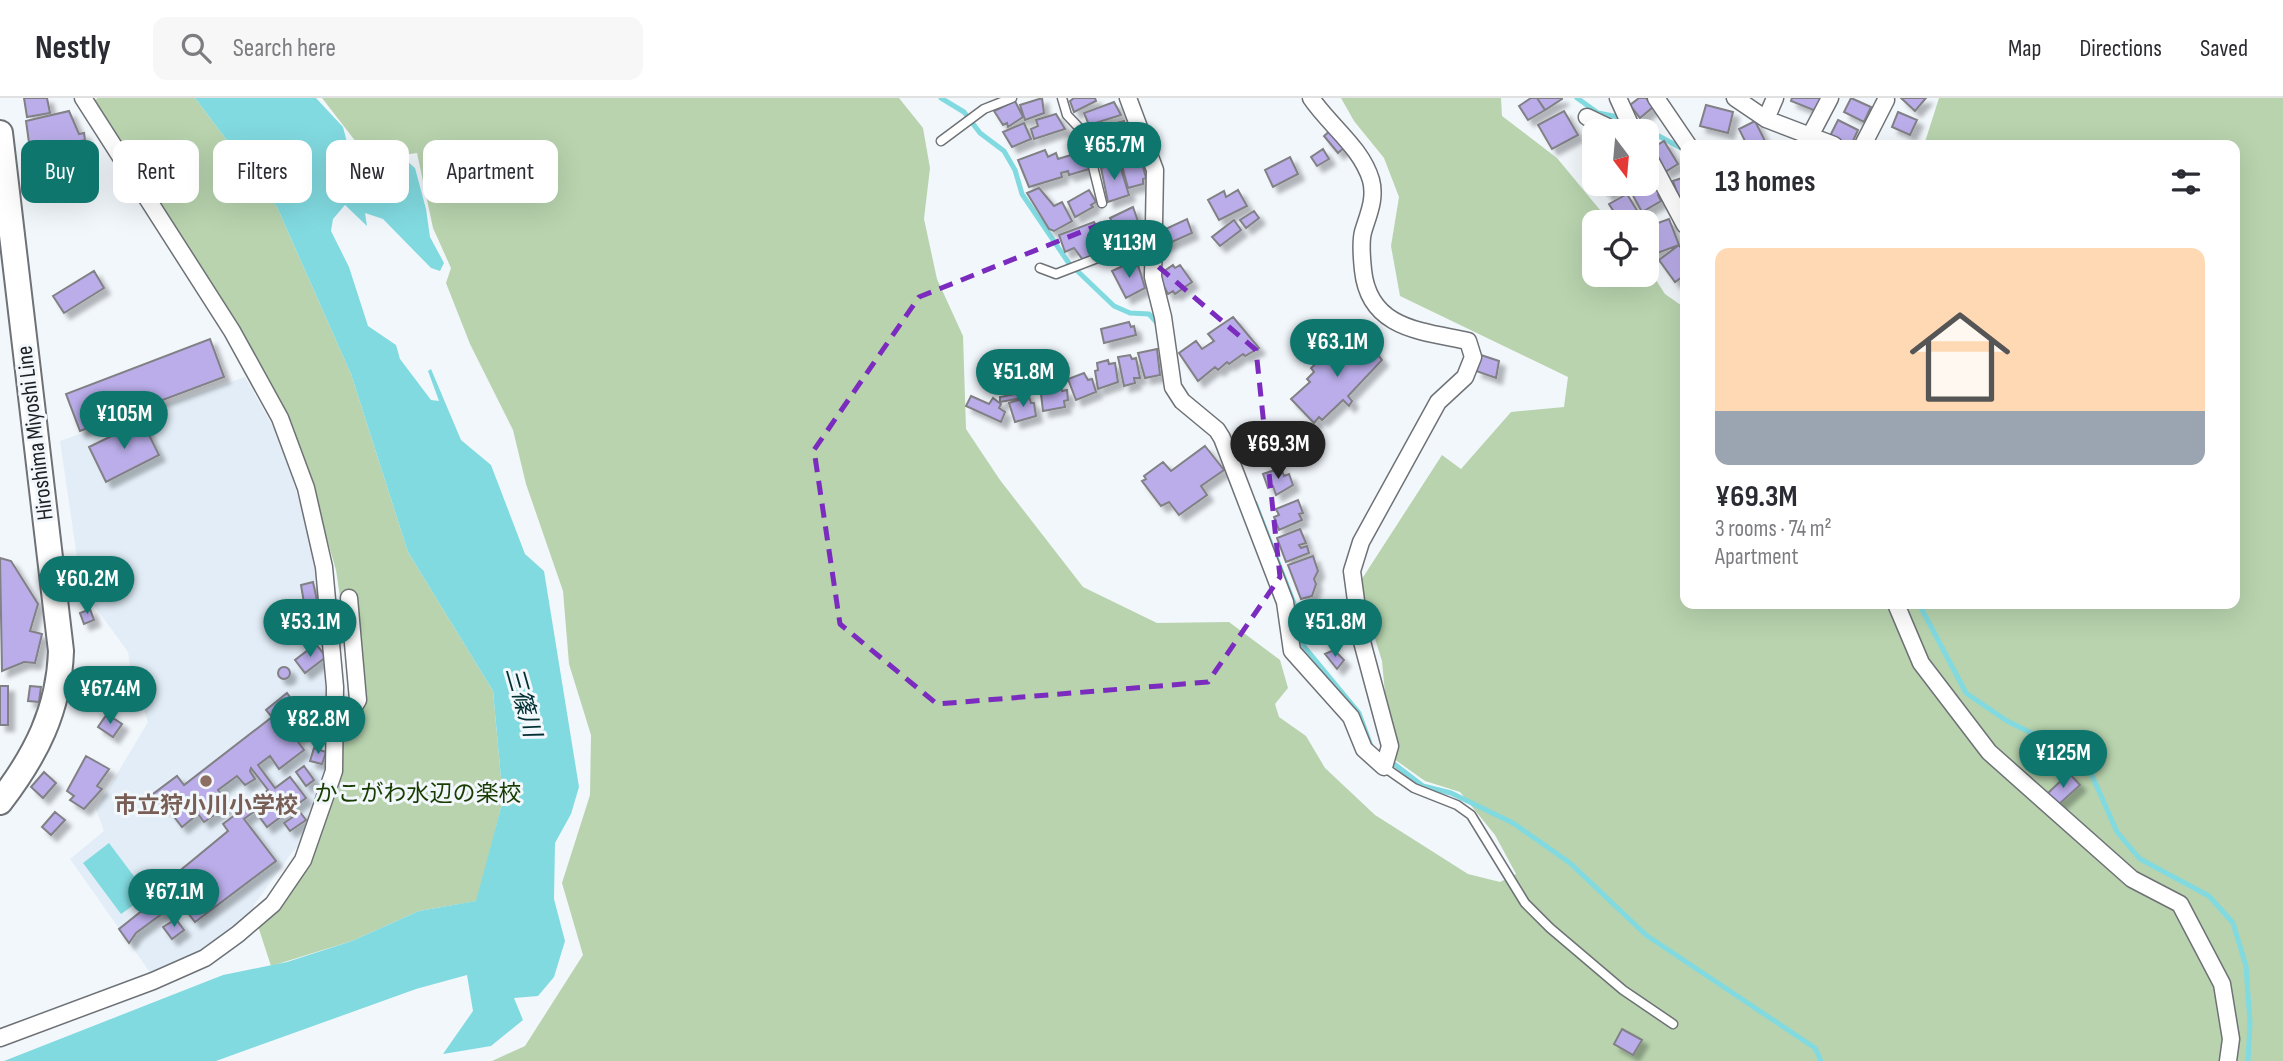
<!DOCTYPE html>
<html lang="en">
<head>
<meta charset="utf-8">
<style>
	:root { --surface:#fff; --page:#f7f7f7; --text:#2b2b33; --muted:#7c7c81; --line:#e1e1e2; --accent:#0f766e }
	body { margin:0; font-family:"Sofia Sans Condensed","Noto Sans JP",sans-serif; background:var(--page); color:var(--text); height:100vh; display:flex; flex-direction:column; font-size:26px; white-space:nowrap }
	* { box-sizing:border-box; margin:0 }
	p { font-size:23px; color:var(--muted) }
	.icon { flex:none; width:38px; height:38px; fill:none; stroke:currentColor; stroke-width:2; stroke-linecap:round; stroke-linejoin:round }
	.map { position:relative; flex:1; overflow:hidden }
	.sheet { position:absolute; left:1680px; top:42px; width:560px; height:469px; display:flex; flex-direction:column; background:var(--surface); border-radius:14px; box-shadow:0 7px 28px #0002 }
	.sheet>* { flex:none }
	.hud { position:absolute; left:21px; top:42px; width:665px; height:63px; display:flex; gap:14px }
	.needle { width:46px; rotate:164deg }
	.tools { position:absolute; left:1582px; top:21px; display:grid; gap:14px }
	.tools a { display:grid; place-items:center; width:77px; height:77px; border-radius:14px; background:var(--surface); box-shadow:0 7px 28px #0002; font-size:35px }
	.price { position:absolute; translate:-50% -60px; padding:0 16px; border-radius:24px; background:var(--accent); color:#fff; font-size:23px; line-height:46px; filter:drop-shadow(0 2px 4px #0008) }
	.price::after { content:''; position:absolute; left:50%; top:42px; width:21px; height:16px; margin-left:-10px; background:inherit; clip-path:polygon(0 0,100% 0,50% 100%) }
	.price.active { background:#222; color:#fff }
	ul { padding:0; list-style:none }
	li { display:grid; align-content:center; gap:14px; height:371px; padding:0 35px }
	li span { display:grid; place-items:center; height:217px; border-radius:14px; color:#555 }
	li>.icon { margin-inline-start:auto }
	span .icon { width:126px; height:126px; fill:#fffc; stroke-width:1 }
	li b { font-size:30px }
	h2 { display:flex; justify-content:space-between; align-items:center; height:84px; padding:0 35px; font-size:30px }
	.pill { padding:0 24px; border-radius:14px; background:var(--surface); box-shadow:0 7px 28px #0002; font-size:24px; line-height:63px }
	.pill.active { background:var(--accent); color:#fff }
	header { display:flex; align-items:center; gap:42px; box-sizing:border-box; height:98px; padding:0 35px; background:var(--surface); border-bottom:2px solid var(--line) }
	header strong { font-size:33px }
	nav { display:flex; gap:38px; margin-inline-start:auto; font-size:24px }
	.search { width:490px; height:63px; background:var(--page); display:flex; align-items:center; gap:18px; box-sizing:border-box; padding:0 24px; border-radius:14px; color:var(--muted); font-size:26px }
	.map>svg:first-child { display:block }
</style>
</head>
<body>
<header>
<strong>Nestly</strong>
<div class="search"><svg class="icon" aria-label="search" viewBox="0 0 24 24"><circle cx="10" cy="10" r="6"/><path d="M15 15l6 6"/></svg>Search here</div>
<nav><a>Map</a><a>Directions</a><a>Saved</a></nav>
</header>
<div class="map">
<svg width="2283" height="963" viewBox="0 0 2283 963">
	<defs>
		<filter id="shadow"><feDropShadow dx="6" dy="6" stdDeviation="2" flood-color="#0004"/></filter>
	</defs>
	<rect width="100%" height="100%" fill="#f2f7fc"/>
	<path fill="#e2edf7" d="M245,279L277,336L306,422L325,513L330,670L304,744L293,753L254,807L252,817L217,846L154,880L70,761L104,733L96,711L148,624L131,576L128,554L93,506L79,473L60,343Z"/>
	<path fill="#b8d3ae" d="M98,0H195L277,109L351,276L408,454L493,593L503,702L477,803L419,813L352,843L271,868L257,825L303,770L330,711L353,587L336,472L311,386L283,316L91,4Z
		M322,0H899L923,30L930,70L924,121L937,181L963,238L966,331L1000,382L1083,489L1157,525L1229,524L1280,562L1288,590L1275,606L1279,619L1306,638L1325,670L1375,717L1468,776L1500,784L1516,776L1495,737L1460,694L1425,683L1394,661L1395,647L1387,617L1382,563L1358,487L1442,357L1461,371L1511,314L1564,309L1568,279L1400,198L1391,148L1399,99L1384,60L1354,23L1341,0H1501L1502,18L1557,60L1610,124H1594V177H1647V168L1665,196L1685,210V506H2235V47H1924L1939,0H2283V963H492L525,948L583,857L562,785L590,697L591,637L569,566L563,493L526,386L513,332L470,246L446,185L451,170L433,130L417,55L370,62Z"/>
	<path fill="#81dae0" d="M195,0H316L343,29L351,60L370,77L387,59L408,64L415,70L426,111L430,139L444,165L440,173L431,170L383,121L365,115L367,128L345,107L333,121L331,133L349,169L368,228L396,247L400,261L431,302L439,303L428,273L431,271L461,342L491,367L525,456L544,473L579,689L571,716L555,745L554,801L565,843L554,879L538,898L514,900L523,922L491,948L443,956L473,913L467,877L416,891L216,963H4L223,877L287,864L352,843L419,813L476,803L503,702L493,593L408,454L351,276L277,109Z
		M109,745L148,797L121,816L83,765Z"/>
	<g fill="none" stroke-linecap="round" stroke-linejoin="round">
		<path stroke="#81dae0" stroke-width="5" d="M941,0L964,14L980,35L1004,53L1015,72L1022,96L1068,164L1114,208L1130,215L1149,216L1158,226
			M1577,0L1598,15L1623,20
			M1632,20L1642,29L1683,51
			M1255,405L1295,508L1302,546L1359,615L1371,648
			M1919,506L1966,595L2007,623L2050,644L2070,647L2086,664L2117,734L2140,761L2209,798L2233,825L2246,868L2250,925L2248,963
			M1389,662L1423,688L1451,695L1513,725L1570,765L1646,837L1815,950L1821,963"/>
	</g>
	<path fill="#baade9" stroke="#818085" stroke-width="2" filter="url(#shadow)" d="M24,0H47L50,15L27,19Z
		M1042,0L1044,15L1025,22L1020,7Z
		M1074,0H1095L1096,3L1074,14L1070,3Z
		M1531,0H1537L1545,12L1528,22L1519,8Z
		M1537,0H1562V1L1545,12Z
		M1639,0H1646L1653,9L1640,20L1630,7Z
		M1792,0H1821L1816,13L1791,3Z
		M1851,0L1871,9L1864,24L1844,14Z
		M1901,0H1926L1915,13Z
		M1015,3L1023,19L1008,29L1007,25L1003,27L994,13Z
		M1114,4L1121,17L1089,27L1084,15Z
		M1706,7L1733,14L1728,35L1700,28Z
		M69,13L79,36L84,35L85,42L80,43L84,57L78,58L80,76L34,81L26,23Z
		M1564,13L1578,37L1552,51L1538,27Z
		M1898,14L1917,22L1910,37L1892,29Z
		M1056,16L1065,31L1034,41L1031,31L1038,28L1036,22Z
		M1838,22L1858,32L1851,47L1830,38Z
		M1124,23L1127,33L1119,35L1125,57L1111,63L1110,60L1101,63L1094,38L1102,36L1100,29Z
		M1755,23L1766,45L1747,47L1739,31Z
		M1024,25L1031,41L1012,49L1003,34Z
		M1332,31L1346,48L1338,55L1324,38Z
		M1664,43L1678,66L1665,74L1651,51Z
		M1594,46V66L1591,68L1583,51Z
		M1323,51L1329,61L1317,68L1311,59Z
		M1045,52L1048,59L1056,55L1058,61L1084,53L1089,71L1069,77L1068,73L1061,75L1062,79L1029,89L1018,62Z
		M1290,59L1298,76L1273,89L1265,72Z
		M1134,60L1141,61L1146,80L1143,81V86L1128,90L1121,64Z
		M1119,65L1129,97L1108,104L1101,70Z
		M1685,79V98L1679,100L1673,83Z
		M1653,82L1661,96L1658,97L1661,103L1642,114L1631,94Z
		M1600,86H1623L1608,97Z
		M1039,90L1054,108L1062,104L1072,123L1054,133L1049,131L1027,95Z
		M1089,92L1096,104L1091,107L1093,109L1075,119L1068,104Z
		M1238,92L1247,108L1219,122L1208,102L1224,93L1226,99Z
		M1627,96L1641,119L1633,124H1620L1609,106Z
		M1133,109L1141,132L1121,142L1110,120Z
		M1254,113L1259,120L1246,130L1240,122Z
		M1187,121L1192,135L1163,148L1157,135Z
		M1669,121L1679,147L1652,157L1647,142V129Z
		M1234,122L1241,132L1220,148L1212,139Z
		M1094,124L1097,130L1102,127L1113,147L1083,162L1074,150L1065,154L1059,137Z
		M1679,147L1685,157V177L1675,184L1659,162Z
		M1127,166L1131,171L1138,167L1145,190L1126,200L1112,173Z
		M1173,167L1175,170L1180,167L1192,184L1175,196L1173,193L1168,196L1160,181V176Z
		M94,173L104,190L64,215L53,198Z
		M1233,219L1259,250L1245,258L1243,256L1229,266L1227,264L1218,272L1215,269L1198,283L1179,255L1196,243L1202,251L1214,243L1208,236Z
		M1129,224L1131,229L1134,228L1136,237L1104,245L1101,231Z
		M1361,236L1382,262L1348,298L1352,303L1349,308L1343,302L1322,322L1319,319L1314,325L1291,301L1310,284L1307,281L1314,274L1311,270L1323,259L1326,263Z
		M210,241L224,279L80,333L66,296Z
		M1157,251L1160,277L1145,280L1138,255Z
		M1130,257L1132,261L1136,260L1140,280H1134L1135,285L1124,288L1118,259Z
		M1481,257L1499,263L1496,280L1476,273Z
		M1108,262L1109,266L1115,265L1118,284L1098,291L1095,273L1098,272L1097,265Z
		M1084,275L1088,282L1092,281L1096,294L1076,302L1068,281Z
		M1060,286L1062,293L1067,292L1068,302L1064,303L1065,309L1043,313L1041,296L1045,294V289Z
		M1026,294L1027,299L1000,304V299Z
		M971,298L989,306L993,300L1001,306L999,310L1005,314L1001,324L966,308Z
		M1029,299L1031,305H1034L1036,318L1015,324L1009,305Z
		M142,323L159,357L106,384L89,349Z
		M1258 343a8 8 0 1 1 16 0a8 8 0 1 1-16 0Z
		M1205,348L1224,372L1201,388L1207,397L1179,417L1169,404L1161,408L1142,383L1146,381L1144,378L1163,364L1171,373Z
		M1281,370L1284,378L1289,376L1293,387L1276,397L1273,388L1268,390L1263,376Z
		M1298,402L1303,415L1299,416L1302,422L1279,432L1274,419L1279,417L1276,411Z
		M1300,431L1306,445L1299,447L1301,450L1307,448L1309,455L1286,464L1277,440Z
		M1313,458L1318,473L1314,481L1316,486L1312,498L1301,501L1288,467Z
		M0,460L11,463L38,506L30,533L42,536L35,565L24,564L2,573Z
		M313,484L318,507L305,511L301,487Z
		M90,511L94,522L84,526L80,515Z
		M316,546L326,559L305,575L295,562Z
		M1334,552L1344,562L1337,571L1325,556Z
		M278 575a6 6 0 1 1 12 0a6 6 0 1 1-12 0Z
		M0,588H8V627H0Z
		M30,588L41,589L39,604L28,603Z
		M287,595L313,629L296,641L304,652L279,671L270,658L258,667L275,690L290,679L306,700L267,729L255,713L244,721L276,763L195,824L165,785L228,733L223,726L268,692L251,670L250,673L255,681L245,687L237,678L218,692L229,707L204,724L198,716L182,729L165,707L164,710L153,696L177,678L184,687L272,619L266,612Z
		M107,616L122,626L113,639L98,629Z
		M314,650L326,654L322,666L310,663Z
		M86,658L109,671L97,688L102,691L84,711L70,702L74,698L67,693Z
		M304,668L314,682L306,688L296,674Z
		M44,674L56,685L43,700L31,689Z
		M2069,675L2080,687L2057,708L2046,697Z
		M55,714L65,722L51,737L42,729Z
		M300,714L306,722L290,733L284,725Z
		M158,800L167,812L136,835L129,845L119,831Z
		M176,821L184,832L172,841L163,829Z
		M1622,931L1642,942L1633,957L1614,946Z"/>
	<g fill="none" stroke-linecap="round" stroke-linejoin="round">
		<defs>
			<path id="service" d="M1062,0L1067,17L1085,36L1102,105
				M941,43L984,11L1012,0
				M1040,170L1056,176L1152,139
				M1384,669L1414,690L1457,707L1471,717L1525,805L1550,830L1623,892L1673,926"/>
			<path id="minor" d="M1128,0L1155,72L1153,179L1163,219L1173,289L1182,303L1217,332L1222,340L1285,504L1292,553L1351,619L1364,651L1384,669L1390,648L1361,540L1352,473L1361,444L1438,304L1465,279L1473,259L1468,243C1421,233 1369,231 1363,172C1362,160 1360,146 1363,134C1368,117 1376,101 1371,82C1361,49 1330,28 1311,0
				M1618,0L1633,33
				M1656,0L1688,47
				M1735,0L1766,21L1834,47
				M1587,19L1610,30L1627,33
				M1766,21L1775,0
				M1810,38L1830,0
				M1863,47L1886,2
				M1647,56L1685,127
				M1896,506L1921,565L1989,654L2132,781L2180,806L2222,886L2231,941L2228,963
				M334,641L358,602L349,500
				M0,940L153,883L205,860L238,836L273,806L303,762L334,673L335,589L324,469L306,390L280,320L232,233L83,0"/>
			<path id="primary" d="M0,35L61,553C59,612 36,657 0,704"/>
		</defs>
		<use href="#service" stroke="#6e7276" stroke-width="11"/>
		<use href="#minor" stroke="#6e7276" stroke-width="19"/>
		<use href="#primary" stroke="#6e7276" stroke-width="28"/>
		<use href="#service" stroke="#fff" stroke-width="8"/>
		<use href="#minor" stroke="#fff" stroke-width="16"/>
		<use href="#primary" stroke="#fff" stroke-width="24"/>
	</g>
	<path fill="none" stroke="#7b2cbf" stroke-width="5" stroke-dasharray="14 9" stroke-linejoin="round" d="M1106,124L1256,252L1280,479L1208,584L937,606L840,526L814,352L919,199Z"/>
	<circle fill="#8d6e63" stroke="#f2f7fc" stroke-width="2.5" cx="206" cy="683" r="7"/>
	<g text-anchor="middle" dominant-baseline="central" stroke-width="6" stroke-linejoin="round" paint-order="stroke">
		<g font-size="23" fill="#1d1f20" stroke="#f2f7fc">
			<text transform="translate(35 335) rotate(-97)">Hiroshima Miyoshi Line</text>
		</g>
		<g font-size="23" fill="#183c02" stroke="#f2f7fc">
			<text x="418" y="696">かこがわ水辺の楽校</text>
		</g>
		<g font-size="23" font-weight="bold" fill="#785e54" stroke="#f2f7fc">
			<text x="206" y="708">市立狩小川小学校</text>
		</g>
		<g font-size="24" font-style="italic" fill="#023033" stroke="#f2f7fc">
			<text transform="translate(523 604) rotate(74)">三篠川</text>
		</g>
	</g>
</svg>
<div class="tools">
<a><svg class="needle" viewBox="-14 -14 28 28"><path d="M0-13l5 13h-10z" fill="#e53935"/><path d="M0 13l5-13h-10z" fill="#7c7c81"/></svg></a>
<a><svg class="icon" aria-label="locate" viewBox="0 0 24 24"><circle cx="12" cy="12" r="6"/><path d="M12 2v4M12 18v4M2 12h4M18 12h4"/></svg></a>
</div>
<b class="price" style="left:1114px;top:84px">¥65.7M</b>
<b class="price" style="left:1129px;top:182px">¥113M</b>
<b class="price" style="left:1337px;top:281px">¥63.1M</b>
<b class="price" style="left:1023px;top:311px">¥51.8M</b>
<b class="price" style="left:124px;top:353px">¥105M</b>
<b class="price active" style="left:1278px;top:383px">¥69.3M</b>
<b class="price" style="left:87px;top:518px">¥60.2M</b>
<b class="price" style="left:310px;top:561px">¥53.1M</b>
<b class="price" style="left:1335px;top:561px">¥51.8M</b>
<b class="price" style="left:110px;top:628px">¥67.4M</b>
<b class="price" style="left:318px;top:658px">¥82.8M</b>
<b class="price" style="left:2063px;top:692px">¥125M</b>
<b class="price" style="left:174px;top:831px">¥67.1M</b>
<div class="hud">
<a class="pill active">Buy</a>
<a class="pill">Rent</a>
<a class="pill">Filters</a>
<a class="pill">New</a>
<a class="pill">Apartment</a>
</div>
<section class="sheet">
<h2>13 homes<svg class="icon" aria-label="filters" viewBox="0 0 24 24"><path d="M4 7h16M4 17h16"/><circle cx="9" cy="7" r="2"/><circle cx="15" cy="17" r="2"/></svg></h2>
<ul>
<li><span style="background:linear-gradient(#ffd9b3 75%,#9aa5b1 0)"><svg class="icon" aria-label="home" viewBox="0 0 24 24"><path d="M3 11l9-7 9 7M6 9v11h12V9"/></svg></span><div><b>¥69.3M</b><p>3 rooms · 74 m²</p><p>Apartment</p></div></li>
</ul>
</section>
</div>
</body>
</html>
